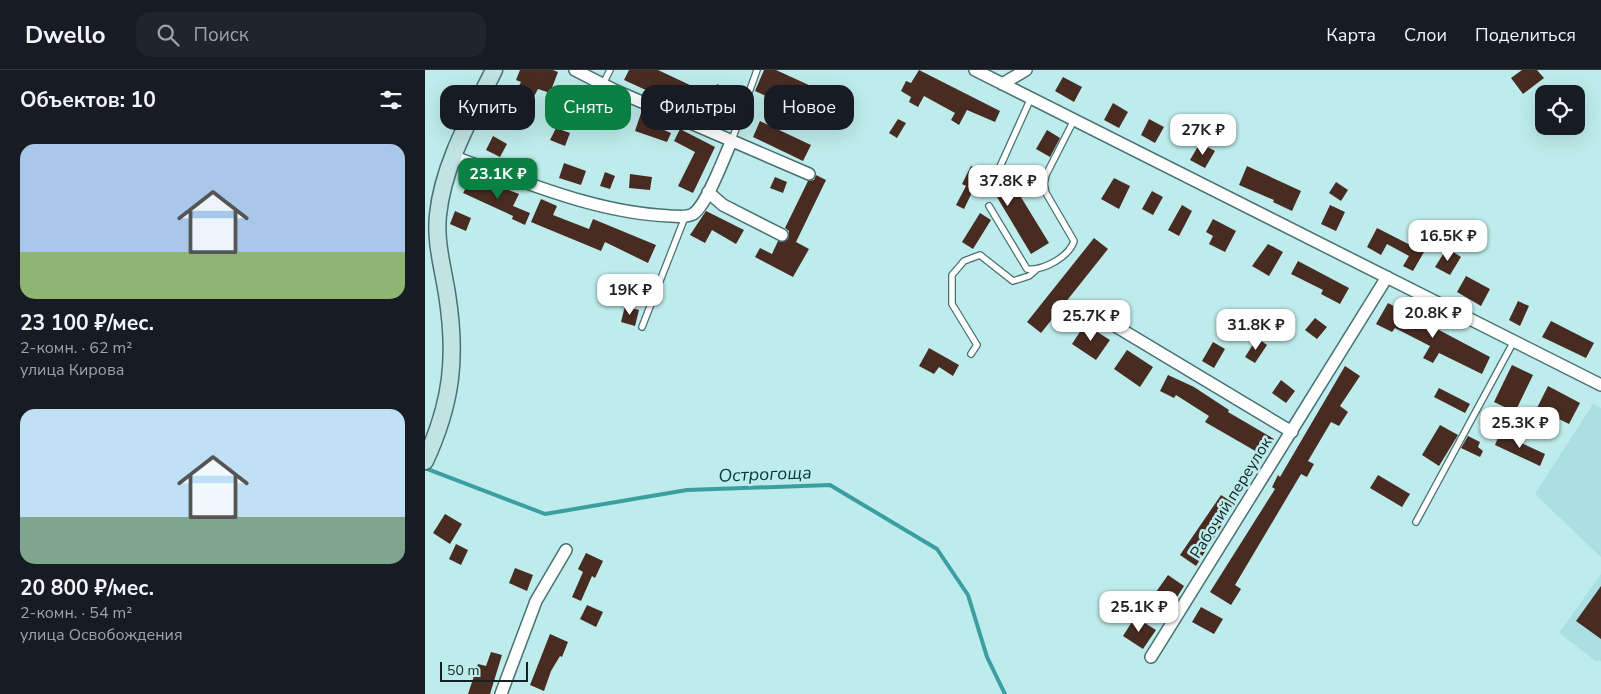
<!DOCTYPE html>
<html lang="ru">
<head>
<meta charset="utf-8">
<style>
	:root { --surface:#171b24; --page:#20242c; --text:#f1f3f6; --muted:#9ea1a6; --line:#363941; --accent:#0b8043 }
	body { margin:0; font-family:"Nunito Sans",sans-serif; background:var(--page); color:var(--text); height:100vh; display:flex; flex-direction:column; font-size:19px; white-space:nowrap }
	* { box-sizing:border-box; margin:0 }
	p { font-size:16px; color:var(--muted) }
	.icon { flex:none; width:28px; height:28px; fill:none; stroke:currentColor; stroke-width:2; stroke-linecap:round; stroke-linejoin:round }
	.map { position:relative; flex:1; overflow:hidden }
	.side { display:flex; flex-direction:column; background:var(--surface); width:425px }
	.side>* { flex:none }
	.guide { position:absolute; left:15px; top:15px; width:475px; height:45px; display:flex; gap:10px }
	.tools { position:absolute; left:1110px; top:15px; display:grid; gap:10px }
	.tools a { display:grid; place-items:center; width:50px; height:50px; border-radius:10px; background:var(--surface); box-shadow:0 5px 20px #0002; font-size:25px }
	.scale { position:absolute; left:15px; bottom:12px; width:88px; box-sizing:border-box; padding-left:5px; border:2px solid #122323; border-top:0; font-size:14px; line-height:18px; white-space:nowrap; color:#122323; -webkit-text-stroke:4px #beebeb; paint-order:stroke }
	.price { position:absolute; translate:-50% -42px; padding:0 11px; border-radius:10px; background:#fff; color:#222; font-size:16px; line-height:32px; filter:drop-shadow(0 1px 2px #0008) }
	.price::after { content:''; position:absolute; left:50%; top:30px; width:15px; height:11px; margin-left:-8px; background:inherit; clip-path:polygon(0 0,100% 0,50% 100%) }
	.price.current { background:var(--accent); color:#fff }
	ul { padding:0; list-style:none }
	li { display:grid; align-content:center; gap:10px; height:265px; padding:0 20px }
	li span { display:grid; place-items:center; height:155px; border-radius:15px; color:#555 }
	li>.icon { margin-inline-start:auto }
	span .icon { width:90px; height:90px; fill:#fffc; stroke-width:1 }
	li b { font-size:21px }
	h2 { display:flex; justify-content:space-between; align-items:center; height:60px; padding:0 20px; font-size:21px }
	.tag { padding:0 18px; border-radius:15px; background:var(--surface); box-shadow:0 5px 20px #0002; font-size:18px; line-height:45px }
	.tag.current { background:var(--accent); color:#fff }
	header { display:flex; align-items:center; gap:30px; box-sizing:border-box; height:70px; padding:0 25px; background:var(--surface); border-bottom:1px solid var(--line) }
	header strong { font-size:24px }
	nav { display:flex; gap:28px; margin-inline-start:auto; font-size:18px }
	.search { width:350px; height:45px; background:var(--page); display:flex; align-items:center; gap:12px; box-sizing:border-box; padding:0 18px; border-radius:15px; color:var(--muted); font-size:19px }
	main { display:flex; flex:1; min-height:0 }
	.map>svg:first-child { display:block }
</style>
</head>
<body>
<header>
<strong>Dwello</strong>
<div class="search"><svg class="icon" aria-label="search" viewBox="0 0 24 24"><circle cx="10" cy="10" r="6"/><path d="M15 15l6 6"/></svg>Поиск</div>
<nav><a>Карта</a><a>Слои</a><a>Поделиться</a></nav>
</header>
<main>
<section class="side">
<h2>Объектов: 10<svg class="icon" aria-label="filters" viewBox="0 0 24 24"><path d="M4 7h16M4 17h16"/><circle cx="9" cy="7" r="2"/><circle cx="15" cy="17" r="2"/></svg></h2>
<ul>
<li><span style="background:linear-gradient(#a9c7e8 70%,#8fb573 0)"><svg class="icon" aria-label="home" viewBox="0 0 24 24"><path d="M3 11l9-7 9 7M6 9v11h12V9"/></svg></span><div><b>23 100 ₽/мес.</b><p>2-комн. · 62 m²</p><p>улица Кирова</p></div></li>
<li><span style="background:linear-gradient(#bfe0f5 70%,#7fa58c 0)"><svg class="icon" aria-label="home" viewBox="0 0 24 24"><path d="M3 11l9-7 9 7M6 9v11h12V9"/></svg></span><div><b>20 800 ₽/мес.</b><p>2-комн. · 54 m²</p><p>улица Освобождения</p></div></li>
</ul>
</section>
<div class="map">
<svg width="1176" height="624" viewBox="0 0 1176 624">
	<rect width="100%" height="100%" fill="#beebeb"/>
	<path fill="#aae0e1" d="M1168,334L1176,338V487L1110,424Z
		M1176,504V591H1171L1134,563Z"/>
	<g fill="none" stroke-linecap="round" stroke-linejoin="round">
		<path stroke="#3b9ea0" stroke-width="4" d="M0,398L120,444L262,420L405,415L512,479L543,525L562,587L580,624"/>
	</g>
	<path fill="#482c22" d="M95,0H128L133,2L125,23L113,19L95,52L79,44L96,12L91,10Z
		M204,0H233L267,16L258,37L199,10Z
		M339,0H351L410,27L405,38L414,42L407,56L330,21Z
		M494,0L575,41L570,52L542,40L534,55L526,50L530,43L499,26L493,37L484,32L486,27L476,21L481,11L486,13Z
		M1097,0H1112L1119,8L1098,24L1086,8Z
		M638,7L657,17L649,32L630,21Z
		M292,14L313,24L297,56L277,46Z
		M171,20L181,24L176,35L166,30Z
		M688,33L703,42L694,58L679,50Z
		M216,43L234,51L232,57L246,63L242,72L210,61Z
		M473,49L481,53L472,68L464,63Z
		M724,49L739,57L730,73L716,65Z
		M335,51L386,75L378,91L328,67Z
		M131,58L145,63L140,76L125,70Z
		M255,59L290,77L268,123L253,116L270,82L249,71Z
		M622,60L635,68L625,87L611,79Z
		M68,66L82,74L75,87L61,80Z
		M775,73L790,81L780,98L765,90Z
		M139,93L161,101L156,115L134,108Z
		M546,96L569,107L580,101L624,173L606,184L557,102L539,139L531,135L541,116L537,114Z
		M822,96L876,121L867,141L848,132L849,130L814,115Z
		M180,102L190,106L185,119L175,116Z
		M205,104L227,107L225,120L204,118Z
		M391,105L401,110L371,172L384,179L368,207L330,187L335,178L347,184L353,171L358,172L363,169L364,161L360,158L383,111L389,110Z
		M350,107L362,112L358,123L345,118Z
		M689,108L705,116L694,139L676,129Z
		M46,109L73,123L76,117L94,124L88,136L105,143L100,155L87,149L88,146L38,123Z
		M911,112L923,120L916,131L904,123Z
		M727,121L738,127L728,145L717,139Z
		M116,129L132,136L128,145L164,159L168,149L231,175L223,193L180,172L176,181L106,152Z
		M757,135L767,141L754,166L743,160Z
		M905,135L920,142L911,161L896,154Z
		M30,141L46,148L41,161L25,154Z
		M281,141L319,160L311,174L287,160L280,173L265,165Z
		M555,143L566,150L548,179L537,172Z
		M788,149L811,161L800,182L784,174L788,166L781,162Z
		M952,158L999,182L988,201L978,196L984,186L962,174L956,185L942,177Z
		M669,168L683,179L616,263L602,252Z
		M843,174L858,182L844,206L827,196Z
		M1022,178L1036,187L1025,205L1010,197Z
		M873,191L924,218L915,234L896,224L898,220L866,204Z
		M1041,206L1065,219L1056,236L1032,222Z
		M1093,231L1104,236L1095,256L1084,250Z
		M963,233L1065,287L1057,304L1014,283L1008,293L998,288L1005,276L970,258L967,262L951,254Z
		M200,236L214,240L210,256L196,252Z
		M890,248L902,257L892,269L880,260Z
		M1126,251L1169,273L1161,288L1117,267Z
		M660,254L685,270L671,290L647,274Z
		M832,268L842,275L830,293L820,287Z
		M788,272L800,279L789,298L777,291Z
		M504,278L534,295L528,306L514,297L509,304L494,296Z
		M702,280L728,297L715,317L689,299Z
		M1087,295L1108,305L1090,342L1069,332Z
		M920,296L935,306L915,336L923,342L914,356L906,352L883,391L889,394L882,407L876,404L810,515L816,519L806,535L785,522L850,419L847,417L853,405L855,407Z
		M743,305L769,317L804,340L803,342L849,369L839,386L780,352L784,346L751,325L749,328L735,321Z
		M856,310L870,321L861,333L847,323Z
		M1123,316L1155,333L1144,354L1112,338Z
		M1014,318L1045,334L1040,343L1009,327Z
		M1015,355L1033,365L1014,396L997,385Z
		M1075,363L1120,384L1115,396L1070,375Z
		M1043,366L1055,372L1053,377L1058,381L1055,387L1036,378Z
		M953,405L985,424L977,437L945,418Z
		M796,425L810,434L771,496L755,485Z
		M20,444L37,454L25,474L8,463Z
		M31,474L43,480L36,495L24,489Z
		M161,483L178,491L170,508L167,506L156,531L147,527L158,502L153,499Z
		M90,498L108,505L102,521L84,513Z
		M743,505L759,516L752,527L746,523L742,529L731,522Z
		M1176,516V569L1151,551Z
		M162,535L178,542L171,557L155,549Z
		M776,537L798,549L789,564L767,552Z
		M710,547L731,560L718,579L698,566Z
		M125,564L143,572L137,587L135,586L126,601L119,621L105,615Z
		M66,582L77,585L65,624H43L53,594L61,596Z"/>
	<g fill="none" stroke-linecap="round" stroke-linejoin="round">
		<defs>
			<path id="service" d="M178,14L185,0
				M307,70L332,0
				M574,99L606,28
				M564,136L602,199C618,201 644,187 649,171L621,123L619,114L621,105L649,50
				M217,257L260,147
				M546,284L552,275L527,234V205L539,191L555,185L588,211L604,206L611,200
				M991,452L1089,271"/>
			<path id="minor" d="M150,0L189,20L384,104
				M550,0L1176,315
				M577,14L601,0
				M29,87C99,111 170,143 245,146C252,146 261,148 268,144C282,135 299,87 307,70
				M283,122L298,135L357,165
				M667,242L867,362
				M726,587L962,207
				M76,624L111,531L141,480"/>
			<path id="secondary" d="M0,391C27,333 32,287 22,224C18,198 10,172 13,145C18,94 47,45 69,0"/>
		</defs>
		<use href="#service" stroke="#487172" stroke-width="8"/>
		<use href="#minor" stroke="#487172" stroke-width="14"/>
		<use href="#secondary" stroke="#487172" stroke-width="19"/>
		<use href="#service" stroke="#fff" stroke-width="5.5"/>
		<use href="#minor" stroke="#fff" stroke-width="11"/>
		<use href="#secondary" stroke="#c1e3e4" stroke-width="16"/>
	</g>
	<g text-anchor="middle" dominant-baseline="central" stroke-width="5" stroke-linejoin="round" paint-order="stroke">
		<g font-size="16" fill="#122323" stroke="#beebeb">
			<text transform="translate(806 428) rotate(-58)">Рабочий переулок</text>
		</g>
		<g font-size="18" font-style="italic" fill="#003e40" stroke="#beebeb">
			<text transform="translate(340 404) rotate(-2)">Острогоща</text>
		</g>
	</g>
</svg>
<div class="tools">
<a><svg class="icon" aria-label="locate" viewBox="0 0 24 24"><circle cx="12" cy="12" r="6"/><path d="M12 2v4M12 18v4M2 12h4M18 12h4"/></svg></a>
</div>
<div class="scale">50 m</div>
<b class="price" style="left:778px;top:86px">27K ₽</b>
<b class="price current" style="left:73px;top:130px">23.1K ₽</b>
<b class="price" style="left:583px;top:137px">37.8K ₽</b>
<b class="price" style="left:1023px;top:192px">16.5K ₽</b>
<b class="price" style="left:205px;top:246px">19K ₽</b>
<b class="price" style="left:1008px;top:269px">20.8K ₽</b>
<b class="price" style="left:666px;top:272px">25.7K ₽</b>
<b class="price" style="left:831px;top:281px">31.8K ₽</b>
<b class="price" style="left:1095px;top:379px">25.3K ₽</b>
<b class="price" style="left:714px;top:563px">25.1K ₽</b>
<div class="guide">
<a class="tag">Купить</a>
<a class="tag current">Снять</a>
<a class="tag">Фильтры</a>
<a class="tag">Новое</a>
</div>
</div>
</main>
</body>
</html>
